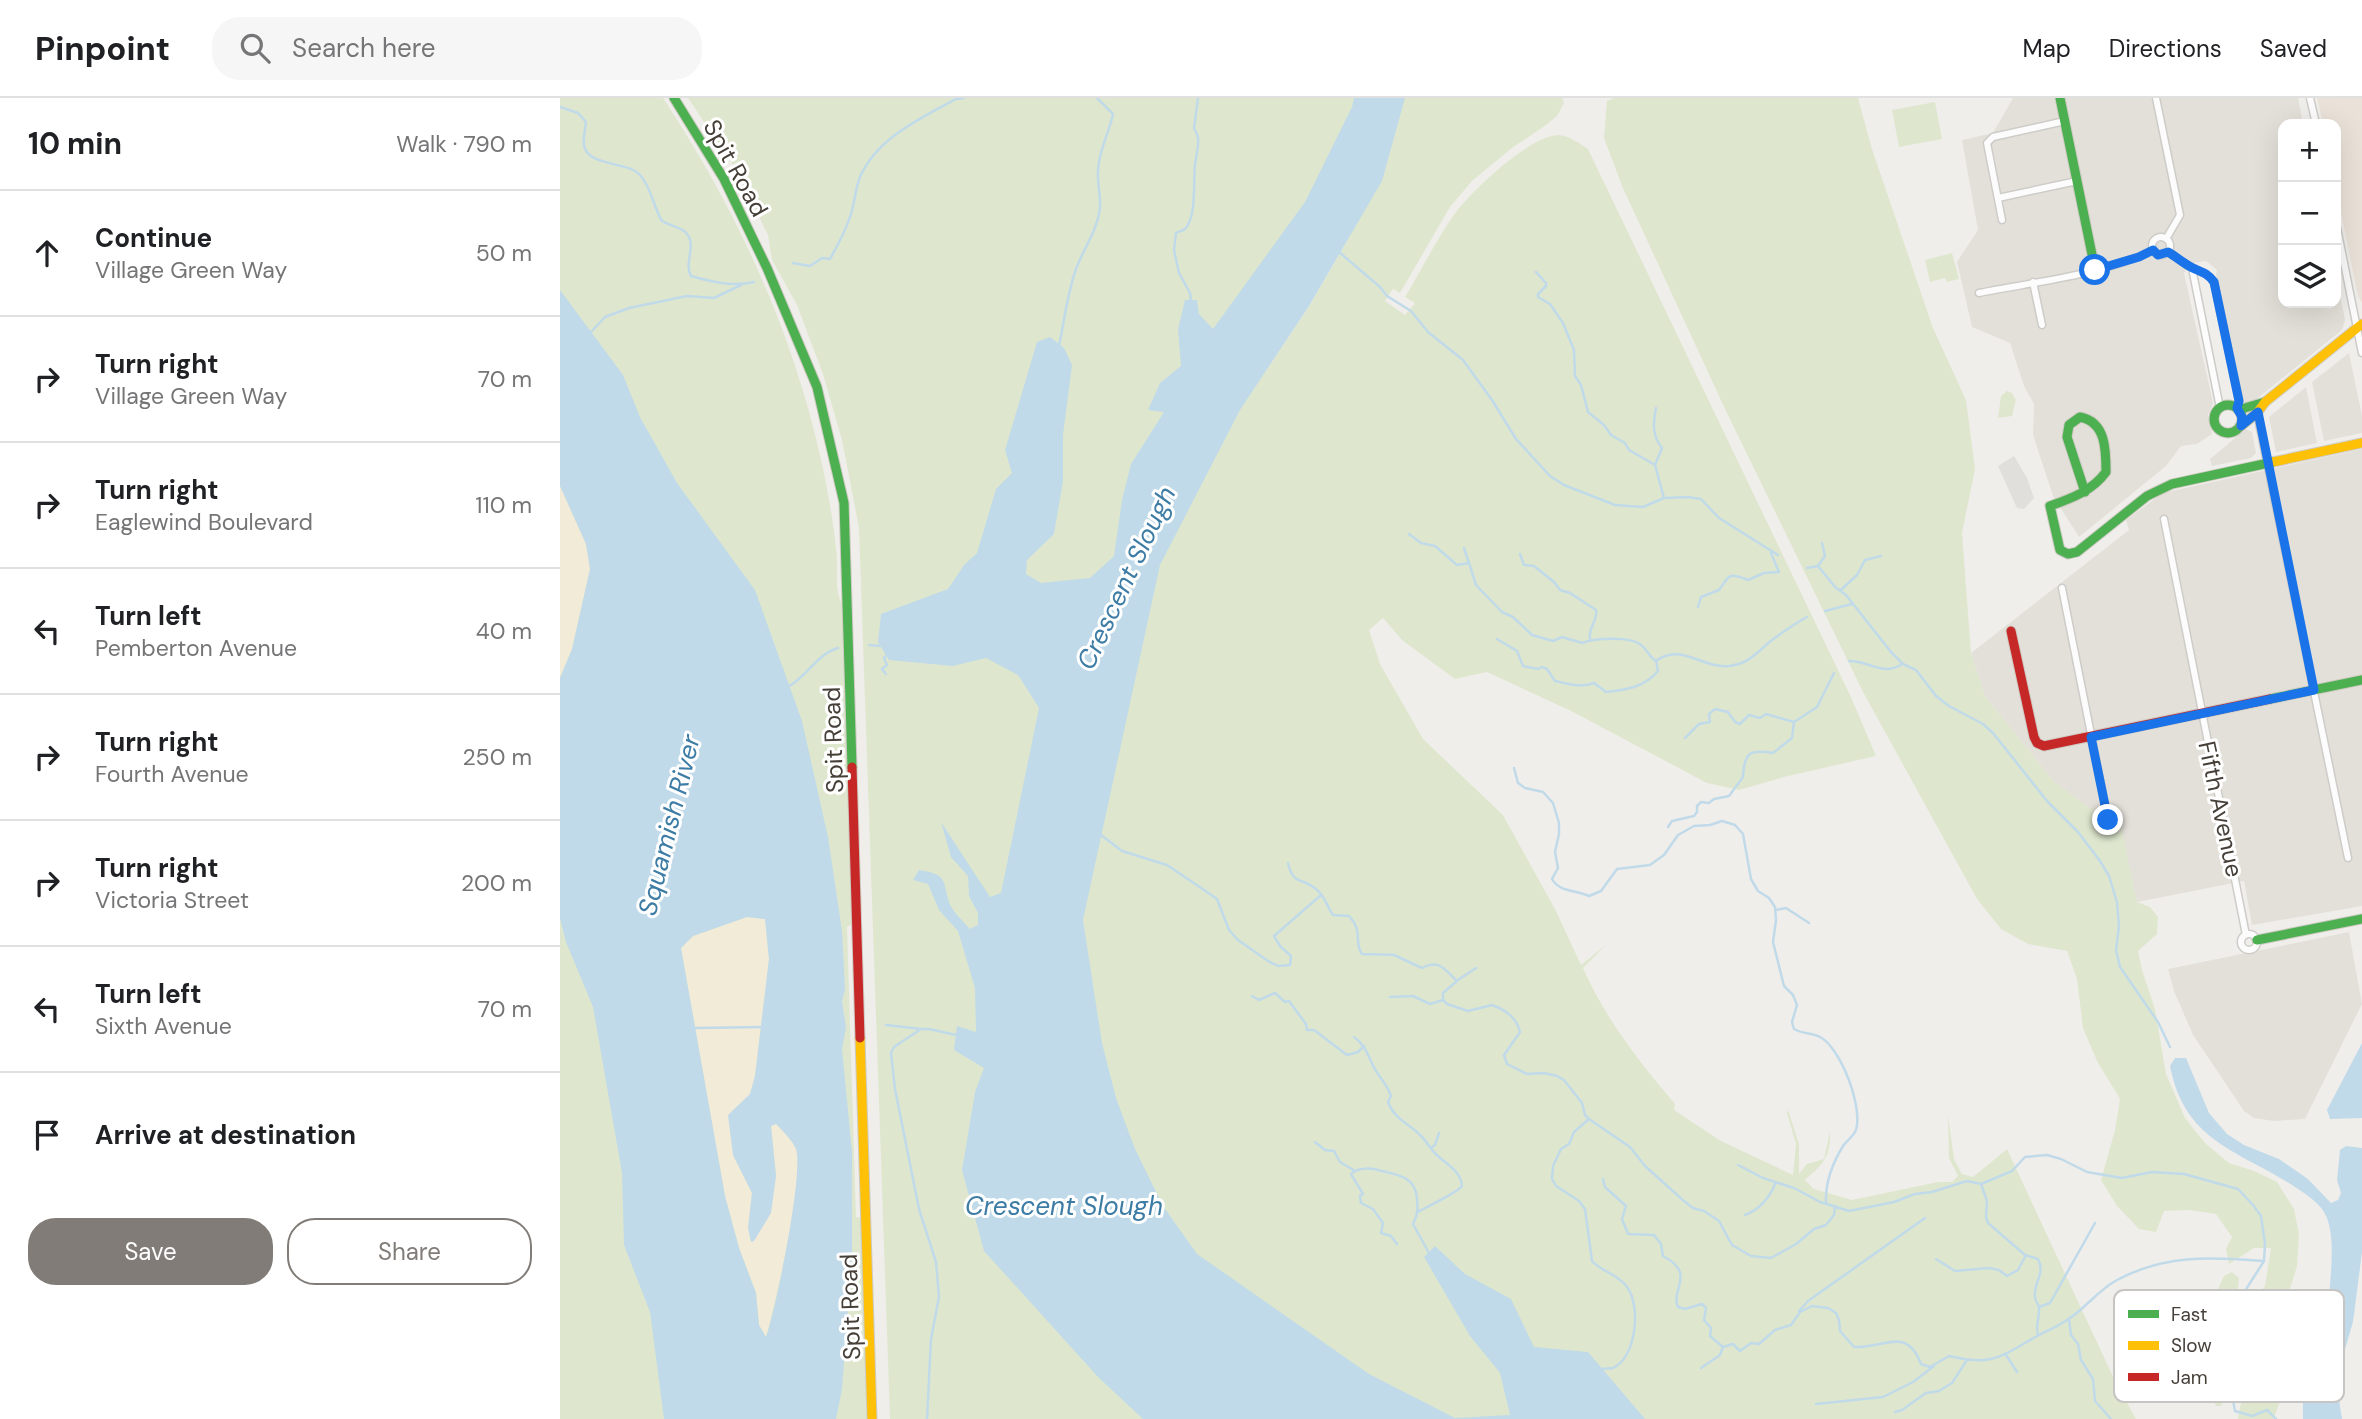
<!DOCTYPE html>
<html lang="en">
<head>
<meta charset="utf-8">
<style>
  body { margin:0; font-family:"DM Sans",sans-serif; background:#f6f6f6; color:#202124 }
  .controls { position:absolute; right:21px; top:21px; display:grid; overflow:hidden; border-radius:14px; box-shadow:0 7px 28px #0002 }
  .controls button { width:63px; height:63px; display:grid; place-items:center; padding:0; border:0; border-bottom:2px solid #e0e0e0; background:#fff; color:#202124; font:35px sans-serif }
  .stop { position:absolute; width:21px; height:21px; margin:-16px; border:5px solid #1a73e8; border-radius:50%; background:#fff }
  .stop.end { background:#1a73e8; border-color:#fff; box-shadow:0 2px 7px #0008 }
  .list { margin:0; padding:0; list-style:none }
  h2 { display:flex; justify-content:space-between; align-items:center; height:91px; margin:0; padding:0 28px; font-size:30px }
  h2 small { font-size:23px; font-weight:400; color:#757577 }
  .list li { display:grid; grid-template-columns:46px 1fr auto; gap:21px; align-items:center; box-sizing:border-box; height:126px; padding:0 28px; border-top:2px solid #e0e0e0 }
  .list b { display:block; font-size:26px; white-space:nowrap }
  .list p { margin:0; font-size:23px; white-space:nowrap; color:#757577 }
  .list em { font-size:23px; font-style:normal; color:#757577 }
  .actions { display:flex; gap:14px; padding:21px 28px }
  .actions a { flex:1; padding:16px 0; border:2px solid #817c77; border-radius:28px; text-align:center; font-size:24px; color:#817c77 }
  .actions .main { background:#817c77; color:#fff }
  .icon { flex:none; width:38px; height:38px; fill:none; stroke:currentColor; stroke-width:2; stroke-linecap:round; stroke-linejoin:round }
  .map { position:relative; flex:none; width:1802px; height:1321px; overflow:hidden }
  header { display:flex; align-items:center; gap:42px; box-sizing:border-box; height:98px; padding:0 35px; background:#fff; border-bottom:2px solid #e0e0e0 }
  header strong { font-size:33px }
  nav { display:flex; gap:38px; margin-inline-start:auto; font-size:24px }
  .search { width:490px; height:63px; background:#f6f6f6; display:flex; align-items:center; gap:18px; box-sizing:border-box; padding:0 24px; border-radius:28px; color:#757577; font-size:26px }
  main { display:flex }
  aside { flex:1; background:#fff }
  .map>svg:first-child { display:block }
  .residential { fill:#e3e0d9 }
  .commercial { fill:#eae2d8 }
  .green { fill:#dee7ce; fill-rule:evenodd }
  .sand { fill:#f1ebd8 }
  .parking { fill:#e1dfdc }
  .water { fill:#c0dae9; fill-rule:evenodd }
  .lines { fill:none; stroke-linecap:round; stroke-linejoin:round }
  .stream { stroke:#c0dae9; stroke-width:2.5 }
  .street-casing { stroke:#ceccc9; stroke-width:9 }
  .fast-casing { stroke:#cecac3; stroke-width:11 }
  .slow-casing { stroke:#cecac3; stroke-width:11 }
  .jam-casing { stroke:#cecac3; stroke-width:11 }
  .street { stroke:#fdfcfc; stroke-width:6 }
  .fast { stroke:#4caf50; stroke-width:9 }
  .slow { stroke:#ffc107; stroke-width:9 }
  .jam { stroke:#c62828; stroke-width:9 }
  .route { stroke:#1a73e8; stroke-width:9 }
  .labels { text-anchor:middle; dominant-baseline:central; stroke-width:6; stroke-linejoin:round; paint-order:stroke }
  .street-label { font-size:24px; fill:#453f38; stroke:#fff }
  .water-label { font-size:26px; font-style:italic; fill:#3d7ca5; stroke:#fff }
  .key { fill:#fff; stroke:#c7c5c3; stroke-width:2 }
  .key-label { font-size:19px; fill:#453f38 }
</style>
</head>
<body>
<header>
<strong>Pinpoint</strong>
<div class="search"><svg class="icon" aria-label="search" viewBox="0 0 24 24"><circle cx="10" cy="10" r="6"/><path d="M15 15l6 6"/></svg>Search here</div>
<nav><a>Map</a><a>Directions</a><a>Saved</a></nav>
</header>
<main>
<aside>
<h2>10 min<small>Walk · 790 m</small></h2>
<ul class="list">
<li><svg class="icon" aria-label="ahead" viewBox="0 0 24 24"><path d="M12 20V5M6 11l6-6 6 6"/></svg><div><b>Continue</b><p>Village Green Way</p></div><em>50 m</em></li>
<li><svg class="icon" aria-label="right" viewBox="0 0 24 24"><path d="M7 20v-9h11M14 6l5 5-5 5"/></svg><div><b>Turn right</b><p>Village Green Way</p></div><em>70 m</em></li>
<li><svg class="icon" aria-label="right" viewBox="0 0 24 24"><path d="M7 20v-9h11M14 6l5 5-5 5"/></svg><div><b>Turn right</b><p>Eaglewind Boulevard</p></div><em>110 m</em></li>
<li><svg class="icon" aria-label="left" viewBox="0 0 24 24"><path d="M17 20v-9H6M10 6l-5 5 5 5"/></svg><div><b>Turn left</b><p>Pemberton Avenue</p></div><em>40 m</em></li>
<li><svg class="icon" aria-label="right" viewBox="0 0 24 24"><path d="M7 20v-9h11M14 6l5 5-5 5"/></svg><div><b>Turn right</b><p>Fourth Avenue</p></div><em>250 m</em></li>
<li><svg class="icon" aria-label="right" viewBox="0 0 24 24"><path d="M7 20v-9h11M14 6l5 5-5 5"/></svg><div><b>Turn right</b><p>Victoria Street</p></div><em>200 m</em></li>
<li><svg class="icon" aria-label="left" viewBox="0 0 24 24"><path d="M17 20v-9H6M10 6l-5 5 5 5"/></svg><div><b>Turn left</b><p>Sixth Avenue</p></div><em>70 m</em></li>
<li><svg class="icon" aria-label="arrive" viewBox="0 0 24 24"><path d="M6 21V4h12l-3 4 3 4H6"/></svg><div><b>Arrive at destination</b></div></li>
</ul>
<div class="actions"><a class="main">Save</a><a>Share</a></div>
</aside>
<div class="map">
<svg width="1802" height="1321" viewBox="0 0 1802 1321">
  <rect width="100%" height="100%" fill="#f0eeeb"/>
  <path class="residential" d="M1453,0H1738L1743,26H1723V205H1776V176L1785,222L1782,232L1693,304L1684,306L1680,299L1656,180L1657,172L1646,163L1633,165L1624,175L1653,305L1648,317L1652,336L1637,346L1621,348L1606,368L1519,439L1493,398L1473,337L1474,306L1464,288L1450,245L1412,229L1397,164L1418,132L1402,42L1433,35Z
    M1789,255L1802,318V335L1764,343L1752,284Z
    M1746,289L1757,345L1716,354L1709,319Z
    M1686,331L1692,334L1696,355L1691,360L1652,368L1650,361Z
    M1802,351V808L1692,827L1684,783L1577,804L1561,733L1494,684L1425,598L1411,555L1569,432L1566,422L1603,395Z
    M1789,834L1802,906L1745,1021L1714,1023L1694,1020L1684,1013L1633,937L1614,893L1608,871Z"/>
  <path class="commercial" d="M1757,0H1802V205L1798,198L1776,90V26H1763Z"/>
  <path class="green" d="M0,0H103C175,109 231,229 260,357C267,388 273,420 276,451C279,470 273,491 283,508L292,826L287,829L296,1119L302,1120L307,1321H0Z
    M128,0H1002L1004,5L997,18L986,27L952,50L912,83L890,109L840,195L833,191L825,203L845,217L855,205L845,199C862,171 877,140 896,114C913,92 970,37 999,37C1007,37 1021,46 1028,51L1291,599L1316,658L1224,679L1179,692L1147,685L1011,613L927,574L895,581L842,542L823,520L809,532L820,566L863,641L943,717L996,813L1021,867L1046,847L1023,870C1045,920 1080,965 1115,1006L1114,1012L1161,1043L1233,1077L1236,1046L1227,1015L1232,996L1228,1012L1239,1046V1076L1247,1066L1264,1061L1270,1033C1271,1059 1263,1066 1245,1082L1254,1091L1292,1102L1378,1084H1392L1398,1078L1389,1060L1388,1017L1394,1061L1402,1076L1413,1079L1447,1051L1556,1285L1576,1321H330L299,430L282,342L263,276L237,207L212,162L208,137L173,67ZM789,140L749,208L685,304Z
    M1054,0H1298L1312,51L1373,230L1406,302L1415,371L1402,435L1411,555L1425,598L1494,684L1562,733L1577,804L1590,809L1598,819L1597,836L1578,853L1582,872L1595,911L1606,976L1625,1020L1645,1045L1669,1065L1694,1073L1717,1084L1734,1111L1739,1136L1737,1168L1726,1204L1712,1231L1696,1246L1680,1249L1672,1241L1679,1219L1705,1188L1711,1150H1694L1669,1166L1666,1151L1672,1139L1656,1116L1629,1112L1604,1113L1596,1134L1579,1131L1557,1108L1541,1082L1555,1032L1560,1001L1537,963L1523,930L1517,881L1507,853L1468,846L1441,831L1417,801L1303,594L1165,311L1062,88L1044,40L1047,3Z
    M1375,4L1382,41L1339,49L1332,12Z
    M1392,155L1399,181L1387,184L1385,180L1370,184L1365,162Z
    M1447,293L1452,295L1456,302L1452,318L1438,320L1441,298Z
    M1672,1174L1679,1180L1678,1192L1662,1217L1652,1256L1664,1301L1661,1308H1656L1635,1259L1637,1236L1664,1178Z
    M1711,1257L1719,1259C1722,1280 1724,1301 1713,1321H1678C1682,1294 1690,1276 1711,1257Z"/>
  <path class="sand" d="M0,388L26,446L30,471L12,551L0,580Z
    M187,819L205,821L209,861L195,978L173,1057L192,1095L188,1130L216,1078L211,1028L216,1025C222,1033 233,1042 236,1051C245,1077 215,1208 206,1239L199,1227L196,1195L179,1150L165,1098L121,850L133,838Z"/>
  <path class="parking" d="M1454,358L1467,380L1474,400L1464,411L1457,410L1438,368Z"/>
  <path class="water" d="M794,0H845L822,83L749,208L680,312L600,467L523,822L542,945L556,1000L575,1051L603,1108L637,1156L809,1276L895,1320L950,1317L940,1275L910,1238L864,1159L875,1148L905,1176L951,1201L974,1249L1028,1254L1085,1321H583L538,1279L424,1153L402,1072L415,994L424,970L394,952L397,928L416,934L415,890L398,833L379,812L368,786L353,782L359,772C388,777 382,781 389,804C392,813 403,823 410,831L418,827V815L409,798L408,778L391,759L381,724L430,799L441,795L479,610L458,577L426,560L393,568L329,562L318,544L321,516L388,491L404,467L417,455L436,391L452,375L445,352L477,244L490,239L504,250L512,267L503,337V383L494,436L467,462L466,476L481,485L530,480L554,458L562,402L571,366L604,314L588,312L600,285L621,268L618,231L625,202H637L639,216L653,231L745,104L792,9Z
    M0,192L63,277L80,319L117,385L195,492L242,623L268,739L282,833L285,891L282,904L286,929L282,951L292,1054V1157L282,1291L276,1321H104L90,1214L64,1147L62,1075L33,909L6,844L0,820V580L12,551L30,471L26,446L0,388ZM187,819L205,821L209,861L195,978L190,996L168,1017L173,1057L192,1095L188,1130L191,1144L194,1143L211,1115L216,1078L211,1028L216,1026C222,1032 233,1043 236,1051C244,1073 216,1212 206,1239L199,1227L196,1195L179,1150L165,1098L121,850L133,838Z
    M1802,945V1020L1770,1021L1767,1012Z
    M1615,960H1626L1649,1015L1667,1036L1684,1047L1719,1061L1748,1081L1771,1105L1778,1102L1781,1095L1777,1082L1780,1052L1786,1048L1802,1050V1154L1793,1224L1781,1265L1779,1302L1782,1321H1743L1742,1241L1759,1216L1768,1214C1769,1188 1777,1141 1766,1118C1760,1105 1747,1097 1735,1089C1679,1052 1625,1045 1610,968Z"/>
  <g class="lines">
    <path class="stream" d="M0,9L18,15L26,24C25,31 23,40 24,47C27,69 68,63 80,77C92,90 93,109 102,123C109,127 118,129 124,133C139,144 123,165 131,178C152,184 173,189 194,184
      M779,154L820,189L827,198L851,213L868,234L903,262L932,302L956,341L990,378L1004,387L1055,407L1083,409L1104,400L1128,399L1141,401L1159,420L1218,457
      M233,165L250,168L262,160L270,161C278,147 286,132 291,116C295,104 295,91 300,79C317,40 361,20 396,1L404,0
      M976,174L986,185V188L978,196V199L990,206L1003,225L1014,252L1015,278L1021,287L1028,314L1044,327L1051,337L1065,345L1069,352L1095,367
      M631,203L630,195L619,175L614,152L616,135C619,133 623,133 625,131C637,118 633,83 635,67C636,58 639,48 638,40C637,35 636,34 634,30L638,0
      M30,235L45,219L69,210L127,198L154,200L181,187
      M499,248C504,224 507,198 515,174C522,152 537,135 540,110C541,98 537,85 538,72C539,52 549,35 553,16L537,0
      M1096,310C1093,324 1092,338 1102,350L1095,367L1104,400
      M849,436L861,445L875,448L897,467L909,465L916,487L942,514L953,519L972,537L993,543L1002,539L1022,545C1035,540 1070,538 1081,547C1088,552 1089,559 1096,563L1098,573C1085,589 1066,592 1046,594L1034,585C1022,590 1008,586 995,583L987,571L982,569L978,571L963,568L957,553L937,541
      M904,450L909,465
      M960,456L964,467L974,468L994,484L1000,492L1010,495L1036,512C1038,523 1028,529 1030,541
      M1258,468L1265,458L1262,445
      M1247,470L1258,468L1275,489L1286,497L1331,554L1343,566L1356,572L1376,598L1389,608L1423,626L1433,635L1487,703L1518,734L1540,763L1549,778L1557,804L1559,828L1556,852L1560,869L1598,924L1610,949
      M1281,492L1297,477L1305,462L1321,458
      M1138,509L1141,499L1159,492C1170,477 1168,474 1188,482L1204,475L1219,474L1211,455
      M1265,513L1292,506
      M309,547L322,548
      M1096,563C1120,544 1143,571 1169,568C1186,566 1194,558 1206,547C1215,539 1236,525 1247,519
      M1289,563C1307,562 1324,579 1342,566
      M326,576L322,571L327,567L324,560L329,555
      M226,590C247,580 255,557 278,550
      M1125,640L1139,626L1150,624L1149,616L1155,611L1168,614L1175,624L1180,626L1189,617L1200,620L1206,616L1234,624L1257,609L1274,575
      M954,670L958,685L965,690L983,694L993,705L999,725V736L995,754L998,770L992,781C999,794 1016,792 1029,798L1041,793L1057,771L1090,767L1104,757L1118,737L1134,728L1150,727L1162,723L1175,727L1183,736L1191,781L1198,793L1209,800L1215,809L1216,822L1213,844L1224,888L1233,897L1237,907L1232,924L1234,931C1243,936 1252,935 1260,939C1281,950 1303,1009 1296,1032C1293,1039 1287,1042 1283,1048C1272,1066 1265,1084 1266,1105
      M1108,729L1112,723L1134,718L1137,714V708L1141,704L1149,705L1154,701L1169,698L1183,679C1184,654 1190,651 1213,655L1232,640L1234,624
      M541,737L562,753L607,767L644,792L657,801L669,832L678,842L708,863L718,868L730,867L731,858L720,848L714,838L761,797
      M728,765C733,788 743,779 757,792C765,798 767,809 773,817L789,818C804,834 793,843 802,856L834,857L862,870C880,861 884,871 897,883L883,895V902L887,906L908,913L932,907C946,912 957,920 960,934L944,957L947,966L967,976L984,975L997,978L1004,982L1022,1005L1025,1017L1029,1021L1070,1049L1085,1068L1124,1103L1133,1110L1144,1113L1159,1123L1172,1147L1191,1158L1211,1160L1236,1146L1254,1131L1266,1127L1274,1117L1275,1108
      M1216,812L1226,810L1249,825
      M898,882L916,870
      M692,898L699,902L715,895L725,904L729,903L746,926L747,932H754L787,957L798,954L804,948
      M830,899L853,898L870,906L883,902
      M326,927L361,931
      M134,930L204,929
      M794,939C807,948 808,960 816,973C821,981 828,988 831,998L828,1004C834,1021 850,1026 862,1039C868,1045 872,1054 879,1059C888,1067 901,1074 902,1088C897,1095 868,1108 858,1114
      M1029,1021L1014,1034L1009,1046L1001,1051L993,1068L992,1081L996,1088L1019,1103L1025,1111L1032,1163C1042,1174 1058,1176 1067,1189C1081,1207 1077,1259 1053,1270C1050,1271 1046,1270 1042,1271
      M755,1044L765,1052L774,1053L780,1064L795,1073
      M872,1049L875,1047L879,1035
      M1178,1067L1203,1080L1234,1090L1260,1104L1289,1113L1334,1104L1355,1096L1372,1094L1407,1083L1421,1086L1452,1073L1465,1059L1487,1057L1501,1061L1527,1074L1562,1080L1592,1074L1624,1076L1678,1091L1693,1107L1701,1118L1705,1146L1704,1163L1671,1215L1666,1230L1664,1252L1675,1313L1692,1318L1707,1312L1716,1321
      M795,1073C804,1069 812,1070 822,1073C839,1077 855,1079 857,1100C858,1111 858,1116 853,1126L869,1155
      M795,1073L791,1076L803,1096L800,1098L801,1105L813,1111L823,1125L821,1135L831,1138L837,1146
      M1043,1081L1045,1089L1066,1108L1062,1121L1068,1136L1094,1137L1101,1146L1103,1158C1137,1176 1110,1191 1118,1209L1125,1211L1142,1206L1146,1210L1144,1222L1151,1230L1150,1238L1163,1249L1173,1246L1180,1253L1191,1245L1199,1246L1215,1232L1231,1227L1240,1214L1252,1208L1268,1210L1276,1215L1279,1222L1280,1233L1294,1249C1324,1251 1346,1227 1361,1266L1370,1269L1389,1258C1434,1269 1441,1258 1479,1237C1488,1232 1499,1228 1507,1222C1525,1211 1537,1193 1557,1182C1606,1156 1651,1159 1704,1163
      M1421,1086L1427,1103L1426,1119L1428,1125L1465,1157L1478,1161C1486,1176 1473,1184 1475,1199C1475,1203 1478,1206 1479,1209C1480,1219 1475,1227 1478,1237
      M1185,1117C1201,1111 1210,1099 1216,1084
      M1376,1161L1395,1173L1428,1170L1439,1172L1447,1178L1458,1172L1466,1157
      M1479,1209L1490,1205L1535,1125
      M1239,1213L1248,1203L1365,1120
      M1509,1222L1511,1237L1518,1246L1521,1262L1533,1281L1535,1303L1551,1321
      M1446,1257L1457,1274
      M1141,1270L1160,1257L1163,1249
      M1256,1306L1323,1299L1353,1284L1374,1268
      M1335,1314L1342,1312L1366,1295L1379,1293L1392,1285L1407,1262
      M367,1321L371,1241L379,1199L376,1164L359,1111L335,991L331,955L334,949L361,931H369L396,937"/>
    <defs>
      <path id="street" d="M1596,0L1620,117L1606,141
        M1750,0L1756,26
        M1438,100L1517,83
        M1442,122L1427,45L1433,39L1505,23
        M1776,125L1802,255
        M1592 148a9 9 0 1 1 18 0a9 9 0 1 1-18 0Z
        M1608,154C1615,158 1622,164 1629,168C1639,174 1646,173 1654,184L1679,302L1677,310
        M1632,170L1660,310
        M1473,184L1482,227
        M1419,195C1473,184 1544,177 1593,152
        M1697,315L1788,760
        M1604,421L1686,837
        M1502,490L1548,722
        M1681 844a8 8 0 1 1 16 0a8 8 0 1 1-16 0Z"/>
      <path id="fast" d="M114,0L164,81L207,170L257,289L284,405L292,669
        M1500,0L1535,171
        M1654 321a14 14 0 1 1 28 0a14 14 0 1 1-28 0Z
        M1678,312L1705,304
        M1525,394L1507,339L1509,327L1520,319C1546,324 1546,352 1546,374C1532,393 1512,400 1490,408L1500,452L1508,456L1517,454L1587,398L1612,386L1713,364
        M1710,601L1802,582
        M1697,842L1802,821"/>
      <path id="slow" d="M1681,328L1697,315L1705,304L1802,226
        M1713,364L1802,345
        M300,940L312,1321"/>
      <path id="jam" d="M1451,533L1474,639L1477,645L1484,648L1710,601
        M292,669L300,940"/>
    </defs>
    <use href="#street" class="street-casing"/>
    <use href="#fast" class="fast-casing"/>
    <use href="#slow" class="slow-casing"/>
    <use href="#jam" class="jam-casing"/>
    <use href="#street" class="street"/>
    <use href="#fast" class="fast"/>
    <use href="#slow" class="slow"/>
    <use href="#jam" class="jam"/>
  </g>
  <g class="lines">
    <path class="route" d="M1535,172L1579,159L1593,152L1598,157L1608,154C1615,158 1622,164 1629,168C1639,174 1646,173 1654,184L1679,303L1677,310L1682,319L1681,328L1698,314L1754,592L1531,639L1548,722"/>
  </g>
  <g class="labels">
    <g class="street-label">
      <text transform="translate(176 70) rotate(61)">Spit Road</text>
      <text transform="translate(273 642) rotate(-92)">Spit Road</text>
      <text transform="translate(1661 711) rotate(78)">Fifth Avenue</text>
      <text transform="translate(290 1209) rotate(-92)">Spit Road</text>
    </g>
    <g class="water-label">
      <text transform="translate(566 480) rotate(-65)">Crescent Slough</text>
      <text transform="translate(109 727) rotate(-76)">Squamish River</text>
      <text x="504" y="1108">Crescent Slough</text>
    </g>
  </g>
  <rect x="1554" y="1192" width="230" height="112" rx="10" class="key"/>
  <rect x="1568" y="1212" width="31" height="8" fill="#4caf50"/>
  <rect x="1568" y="1243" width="31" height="9" fill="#ffc107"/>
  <rect x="1568" y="1275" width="31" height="8" fill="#c62828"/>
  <g class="key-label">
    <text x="1611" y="1223">Fast</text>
    <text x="1611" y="1254">Slow</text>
    <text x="1611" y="1286">Jam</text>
  </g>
</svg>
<div class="controls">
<button>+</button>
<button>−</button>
<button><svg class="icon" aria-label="layers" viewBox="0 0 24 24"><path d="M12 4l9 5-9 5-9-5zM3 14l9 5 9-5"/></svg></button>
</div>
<div class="stop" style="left:1535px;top:172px"></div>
<div class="stop end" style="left:1548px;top:722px"></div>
</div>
</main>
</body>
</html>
